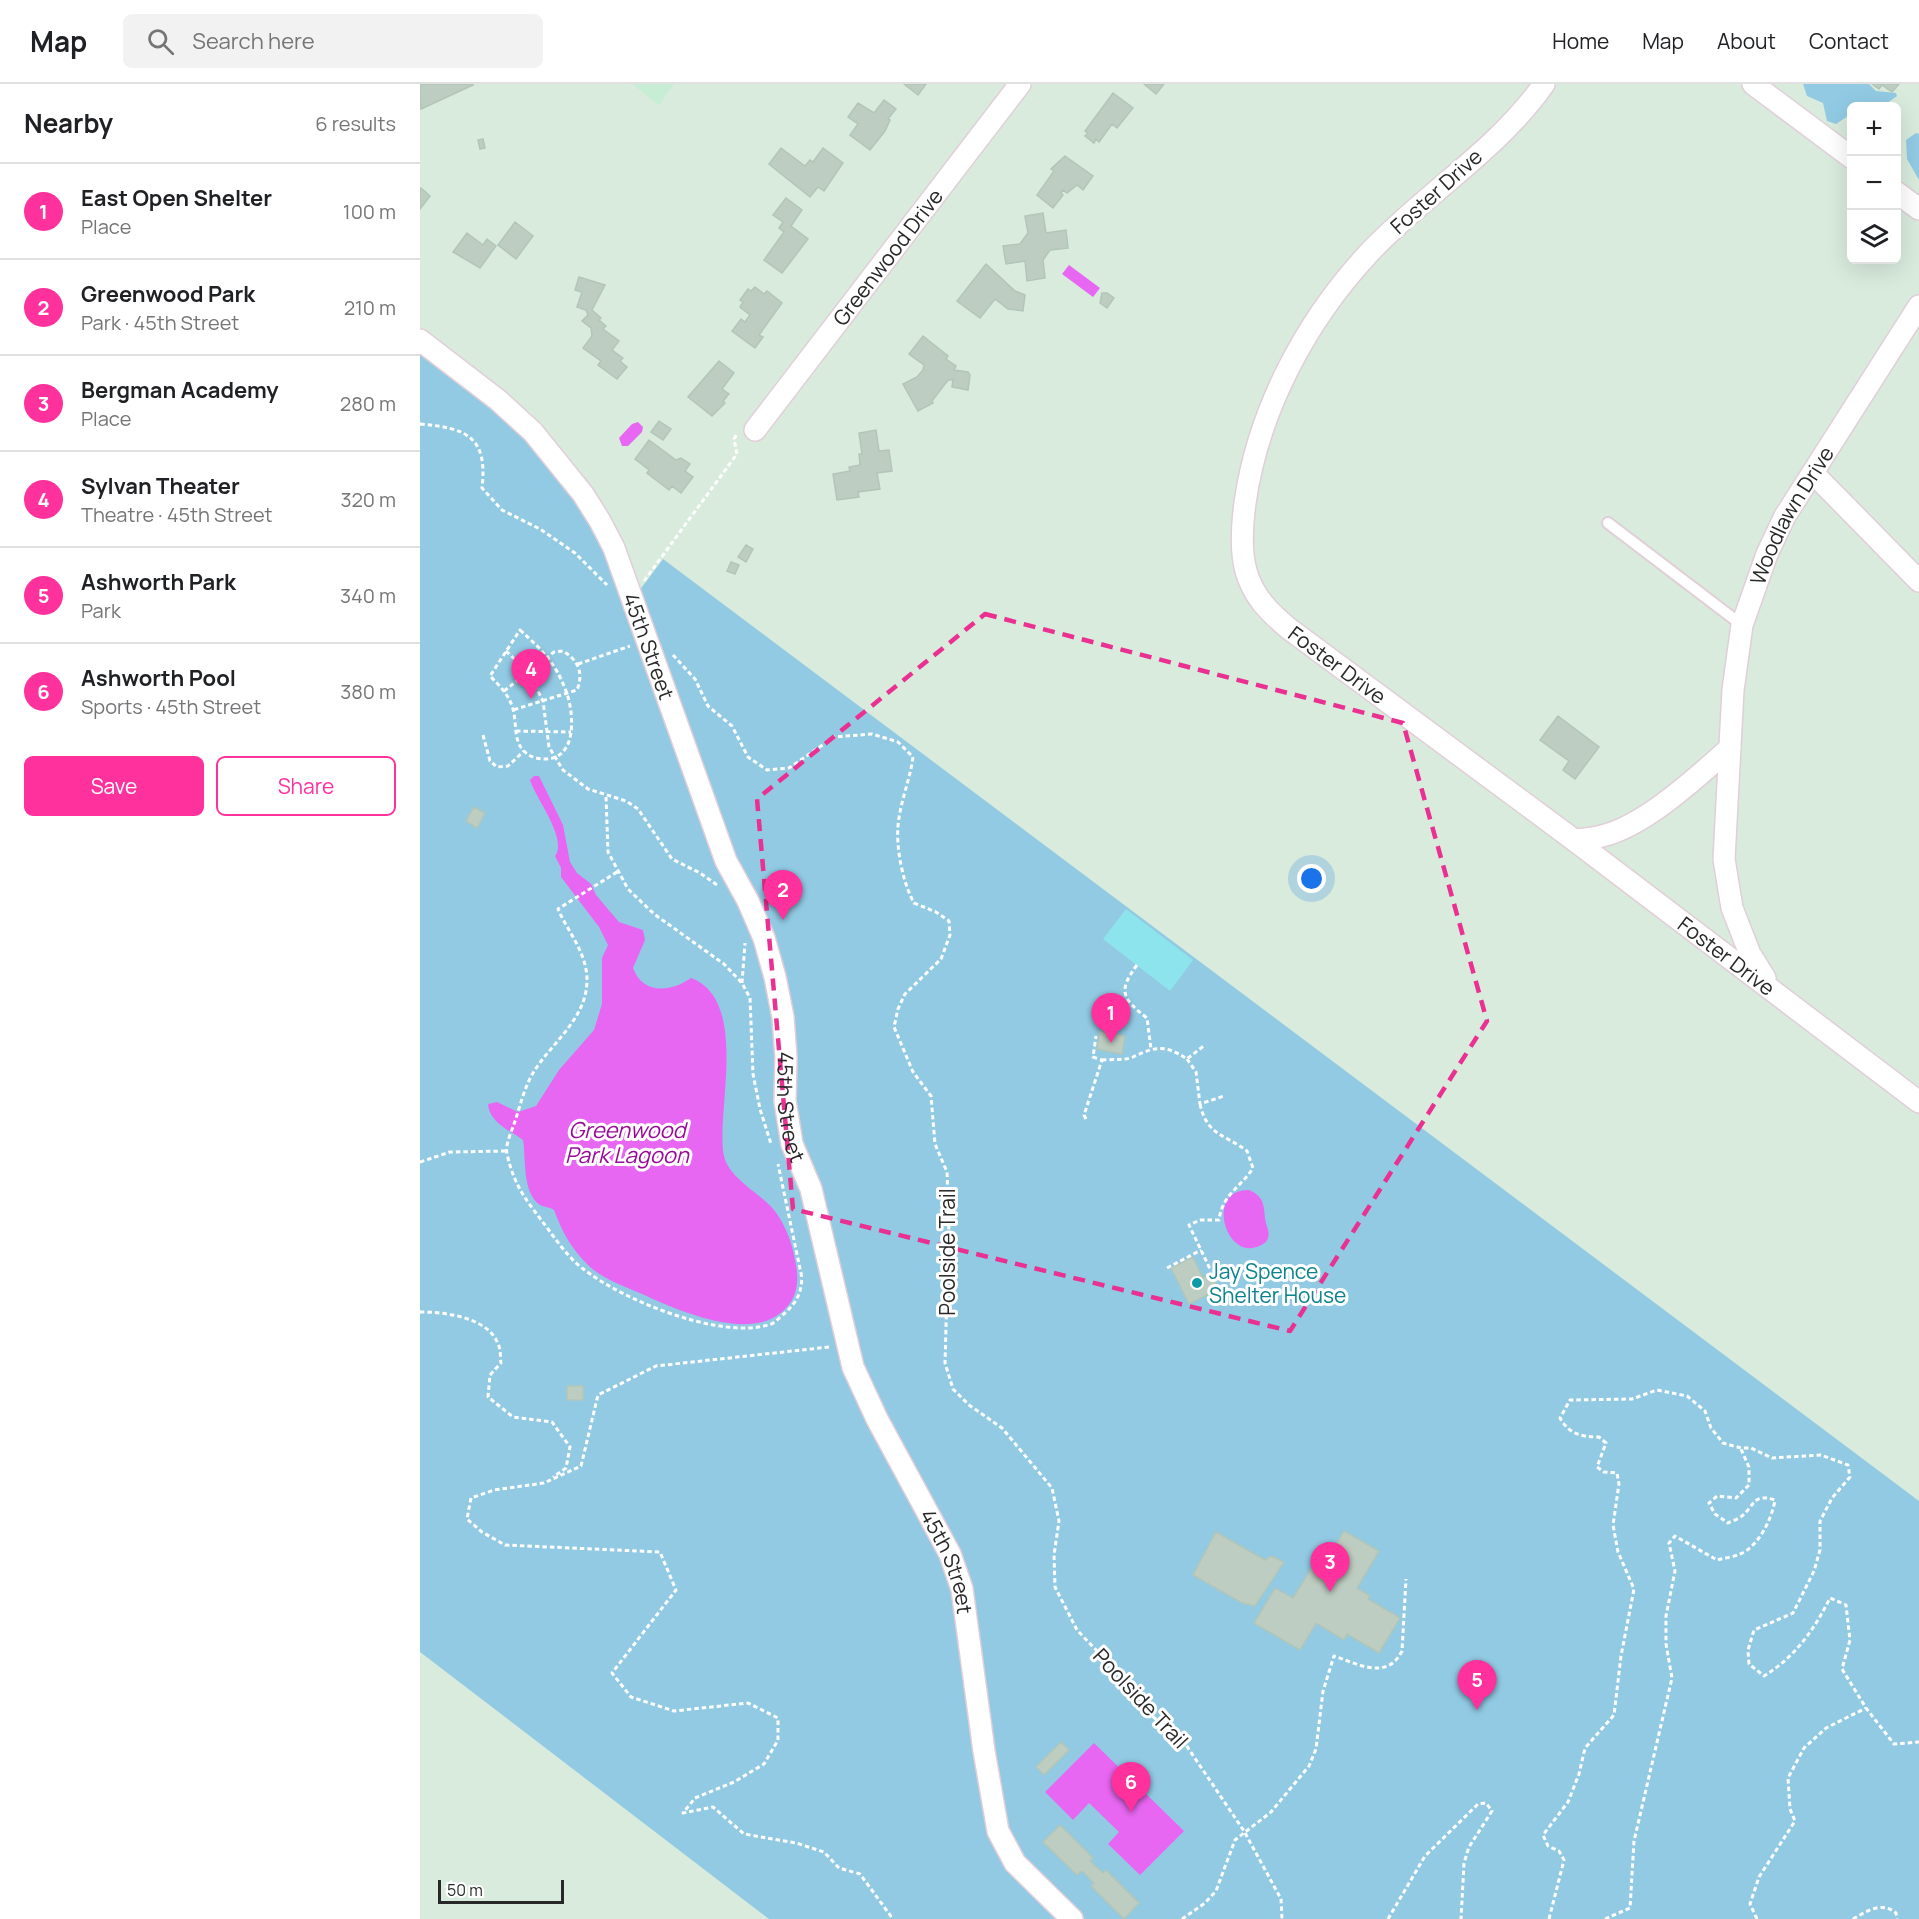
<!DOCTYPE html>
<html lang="en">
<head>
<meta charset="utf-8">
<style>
  body { margin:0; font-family:Manrope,sans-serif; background:#f2f2f2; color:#202124 }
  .controls { position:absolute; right:18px; top:18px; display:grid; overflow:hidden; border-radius:9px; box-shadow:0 6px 24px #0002 }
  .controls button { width:54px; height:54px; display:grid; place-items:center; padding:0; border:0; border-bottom:2px solid #e0e0e0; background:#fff; color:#202124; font:30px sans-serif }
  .scale { position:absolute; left:18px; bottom:15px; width:126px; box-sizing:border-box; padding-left:6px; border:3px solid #282828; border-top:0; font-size:16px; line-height:21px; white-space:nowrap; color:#282828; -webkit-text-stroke:4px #fff; paint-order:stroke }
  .you { position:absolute; left:892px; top:795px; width:21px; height:21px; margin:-15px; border:4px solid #fff; border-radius:50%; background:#1a73e8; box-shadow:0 0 0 9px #1a73e833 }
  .badge { display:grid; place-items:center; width:39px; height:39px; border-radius:50%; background:#ff319d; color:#fff; font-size:20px; font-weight:700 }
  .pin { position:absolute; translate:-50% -50px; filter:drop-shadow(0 2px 3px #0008) }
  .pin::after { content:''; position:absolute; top:32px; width:21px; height:18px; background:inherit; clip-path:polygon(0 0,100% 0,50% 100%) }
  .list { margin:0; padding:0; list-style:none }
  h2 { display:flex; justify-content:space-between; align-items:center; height:78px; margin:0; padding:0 24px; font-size:26px }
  h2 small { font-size:20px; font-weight:400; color:#757577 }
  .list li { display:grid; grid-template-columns:39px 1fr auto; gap:18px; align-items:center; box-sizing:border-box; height:96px; padding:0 24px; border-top:2px solid #e0e0e0 }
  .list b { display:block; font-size:22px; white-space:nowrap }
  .list p { margin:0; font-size:20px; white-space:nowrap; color:#757577 }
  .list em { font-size:20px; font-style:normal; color:#757577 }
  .actions { display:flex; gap:12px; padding:18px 24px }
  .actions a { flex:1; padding:14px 0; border:2px solid #ff319d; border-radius:9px; text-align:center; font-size:21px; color:#ff319d }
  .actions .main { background:#ff319d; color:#fff }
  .icon { flex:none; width:33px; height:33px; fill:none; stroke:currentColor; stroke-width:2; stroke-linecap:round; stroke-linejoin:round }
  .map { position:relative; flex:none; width:1499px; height:1835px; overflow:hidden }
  header { display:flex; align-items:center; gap:36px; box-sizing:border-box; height:84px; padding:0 30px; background:#fff; border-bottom:2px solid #e0e0e0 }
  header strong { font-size:28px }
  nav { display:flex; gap:33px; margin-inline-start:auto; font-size:21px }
  .search { width:420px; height:54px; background:#f2f2f2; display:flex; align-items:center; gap:15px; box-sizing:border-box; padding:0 21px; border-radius:9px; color:#757577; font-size:22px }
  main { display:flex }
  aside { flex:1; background:#fff }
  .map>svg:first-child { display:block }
  .education { fill:#c7eed4 }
  .green { fill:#92cae4 }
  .pitch { fill:#8de4ec }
  .water { fill:#e867f2 }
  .building { fill:#becdc2; stroke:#b2c6b8; stroke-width:1.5 }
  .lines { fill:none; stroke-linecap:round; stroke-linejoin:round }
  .lane-casing { stroke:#e2ced8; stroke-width:14 }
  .street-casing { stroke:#e2ced8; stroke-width:24 }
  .path { stroke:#fff; stroke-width:3; stroke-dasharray:4.5 3; stroke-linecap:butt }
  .lane { stroke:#fff; stroke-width:10 }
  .street { stroke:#fff; stroke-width:21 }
  .marked { fill:none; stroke:#ea3091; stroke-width:4.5; stroke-dasharray:12 8; stroke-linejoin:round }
  .culture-dot { fill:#0f9aa8; stroke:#fff; stroke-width:2 }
  .labels { text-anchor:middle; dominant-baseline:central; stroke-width:6; stroke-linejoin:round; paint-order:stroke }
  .street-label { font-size:21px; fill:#282828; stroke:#fff }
  .culture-label { font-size:21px; fill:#0d838f; stroke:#fff; text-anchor:start }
  .water-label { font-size:22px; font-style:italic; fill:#9a0999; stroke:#fff }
</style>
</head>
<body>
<header>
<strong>Map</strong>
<div class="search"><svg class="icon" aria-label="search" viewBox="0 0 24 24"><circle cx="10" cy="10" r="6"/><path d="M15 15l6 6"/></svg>Search here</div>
<nav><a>Home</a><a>Map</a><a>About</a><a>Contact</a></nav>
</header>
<main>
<aside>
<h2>Nearby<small>6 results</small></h2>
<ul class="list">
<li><span class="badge">1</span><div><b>East Open Shelter</b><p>Place</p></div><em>100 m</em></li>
<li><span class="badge">2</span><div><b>Greenwood Park</b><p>Park · 45th Street</p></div><em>210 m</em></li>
<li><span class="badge">3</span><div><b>Bergman Academy</b><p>Place</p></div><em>280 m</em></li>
<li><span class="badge">4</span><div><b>Sylvan Theater</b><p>Theatre · 45th Street</p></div><em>320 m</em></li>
<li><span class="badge">5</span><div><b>Ashworth Park</b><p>Park</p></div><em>340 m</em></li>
<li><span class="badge">6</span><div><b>Ashworth Pool</b><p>Sports · 45th Street</p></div><em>380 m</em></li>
</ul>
<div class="actions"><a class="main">Save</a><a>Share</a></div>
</aside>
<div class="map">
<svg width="1499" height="1835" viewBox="0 0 1499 1835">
  <rect width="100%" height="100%" fill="#d8ebdd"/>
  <path class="education" d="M212,0H254L239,21Z"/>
  <path class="green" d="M1383,0H1449L1456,7L1476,9L1477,12L1463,22H1432L1431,30L1416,40L1407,37L1403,19L1387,12Z
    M1496,49L1499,50V96L1487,75L1486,56Z
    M0,268C73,322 141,379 183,462C193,482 197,506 204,527L243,475L1499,1417V1835H349L0,1568Z"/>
  <path class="pitch" d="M706,825L773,876L750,907L683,855Z"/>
  <path class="water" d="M649,181L680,204L673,213L642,190Z
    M218,338L223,343L222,348L208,362H202L199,354L212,340Z
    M114,692H119L143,741L150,778L157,789L171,800L176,811L199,838L223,846L225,856L213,884C223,911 251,908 271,894C328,915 298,1021 303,1066C305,1095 342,1108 357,1130C367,1145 372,1159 375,1176C378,1189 379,1203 372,1216C343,1265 259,1227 222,1210C205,1203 184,1195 170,1183C152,1166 142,1148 134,1126C130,1123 124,1123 120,1121C102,1109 106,1074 103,1056C89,1046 69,1038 68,1020L77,1018L98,1028L116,1022L139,986L174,946L182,920V874L188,861L179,843L141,793V784L135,772C148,755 116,715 110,696Z
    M829,1106C843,1112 844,1120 845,1134C846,1144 852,1148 846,1158C808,1187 782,1105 829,1106Z
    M674,1659L764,1747L720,1791L688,1760L699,1748L669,1719L653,1736L625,1708Z"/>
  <path class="building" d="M0,0H52L53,1L1,25Z
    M484,0H506L498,11Z
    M724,0H744L736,10Z
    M1452,0H1479L1472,8L1462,1L1459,5Z
    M693,9L713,24L697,44L692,40L679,58L676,55L674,59L665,52L668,49L665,47Z
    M464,16L476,25L468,35L470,36L465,47L450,66L430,51L438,40L428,33L438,19L454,29Z
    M63,55L65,64L60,65L58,56Z
    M361,64L385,82L390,76L393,78L403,64L423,79L404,107L398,103L390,113L349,80Z
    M645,72L673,92L663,106L657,101L647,109L643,106L641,109L643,111L633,124L617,111L634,87L631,85Z
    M1,104L10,112L0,125V105Z
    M366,114L382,126L371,142L388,155L362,189L344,176L364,148L359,144L363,138L353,131Z
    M623,129L626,149L646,146L648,164L630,166L623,176L625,194L607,197L605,177L586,180L583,162L600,160L608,149L605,132Z
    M95,138L113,152L96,175L78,161Z
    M47,149L63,161L67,155L76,162L60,184L33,168Z
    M566,180L595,207L605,211L603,227L588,225L575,215L560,234L537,217Z
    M159,193L185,201L172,226L181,234L179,236L186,242L183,245L199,257L192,266L203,274L200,277L207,283L197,295L178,281L181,277L163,264L172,252L171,244L162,237L168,231L166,226L157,223L162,208L155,206Z
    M335,203L344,210L347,207L362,219L339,251L343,253L335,264L312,247L321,235L325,238L330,231L320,223L323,218L320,216L328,205L331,207Z
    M682,209H687L694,214L687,224L680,219Z
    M503,252L528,272L526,275L536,282L534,286L548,288L550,291L548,306L532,303L533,296H528L512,317L513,319L498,327L483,300L497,293L503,286L504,281L489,270Z
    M299,277L314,289L302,305L309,310L303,317L305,319L292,332L268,313Z
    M239,337L251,345L243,356L231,348Z
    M456,346L459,367L469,366L472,387L457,389L460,405L438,408L439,413L417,416L413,390L430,387L429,383L440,381L439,370H442L439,349Z
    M229,356L256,376L261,374L270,380L265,387L273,393L261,409L252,402L249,406L227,389L229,386L215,375Z
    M326,461L333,465L326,478L318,473Z
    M311,478L319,481L315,490L307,487Z
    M1138,632L1179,663L1155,695L1143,686L1149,677L1120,656Z
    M54,723L65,729L57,744L46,737Z
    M680,947L705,952L702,970L677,965Z
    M773,1173L783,1194L791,1189L799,1205L769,1220L751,1184Z
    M147,1302H163V1316H147Z
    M924,1447L959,1467L937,1504L950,1512L948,1515L980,1534L959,1569L927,1550L924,1556L896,1539L880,1566L834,1539L855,1504L873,1514L894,1480L902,1484Z
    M796,1448L845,1476L851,1472L864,1478L835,1522L822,1519L773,1491Z
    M641,1658L649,1666L624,1691L616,1683Z
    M640,1741L673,1774L670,1777L683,1789L686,1786L719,1819L704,1835L671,1802L674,1799L662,1787L657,1791L623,1758Z"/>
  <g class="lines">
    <defs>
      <path id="lane" d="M1188,439L1322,541"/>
      <g id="street">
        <path id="s1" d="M1124,0C1077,67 1003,111 948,170C885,238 838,327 825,419C822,441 820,465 826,487C833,512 849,528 868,544L1154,756L1499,1018"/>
        <path d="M1333,0L1432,74"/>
        <path d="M1476,108L1499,125"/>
        <path id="s2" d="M0,256L78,316L113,348L163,410L180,437L194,464L306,777L328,817L344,854L355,893L363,933L366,973L365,1017L372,1060L391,1105L433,1283L457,1335L530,1470L542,1505L564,1667L578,1747L595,1779L652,1835"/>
        <path id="s3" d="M335,346L600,0"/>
        <path d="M1393,389L1499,497"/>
        <path d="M1154,756C1163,755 1173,755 1182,752C1225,742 1277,693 1310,664"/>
        <path id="s4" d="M1345,894L1330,870L1312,824L1304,775L1313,606L1322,541L1347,470L1365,432L1499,222"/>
      </g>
    </defs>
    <use href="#lane" class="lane-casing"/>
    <use href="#street" class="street-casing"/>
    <path class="path" d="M0,340C47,344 68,353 62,404L82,426L120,445L155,469L187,501
      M224,497L317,370L314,355L317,350
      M100,546C123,567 135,578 146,607C154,628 158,674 126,675C119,675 111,674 105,668C93,658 97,639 93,625C89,611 80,602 70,592Z
      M86,567L108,588L123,617L129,663L143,686L168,705L206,717L218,725L252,775L280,789L297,801
      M253,571L275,595L288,622L312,642L328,673L347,686L369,684L414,653L452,650L478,658L493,673C490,696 480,718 478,742C476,765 483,799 494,819L516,828L529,837L530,851L521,875L485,910L478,925L474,943L493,988L511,1012L515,1060L527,1088L529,1137L525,1279L533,1305L549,1321L582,1344L632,1404L639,1437L634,1471L635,1503L657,1546L717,1609L730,1630L766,1661L824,1747L861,1815L862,1835
      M158,580L210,562
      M84,607L134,568L143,567C158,576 164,589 157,606L93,626
      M96,647L151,648
      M63,651L70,677L77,683L88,682L104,667
      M186,713L188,768L208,805L234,830L304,880L322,899L330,914L333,990L340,1025L351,1060
      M197,788L138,825C148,848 167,869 167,896C167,935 131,959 113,989C104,1004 100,1023 94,1040C91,1049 85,1061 87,1070C95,1105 108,1118 128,1145C136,1156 144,1167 154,1177C190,1212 301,1258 351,1240C356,1238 361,1232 365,1229C377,1218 381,1209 382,1194L358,1080
      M717,881C697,908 703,915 727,934L731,965
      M322,899L325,859
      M767,975L776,988L780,1020L804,1012
      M682,976C692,975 707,977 715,972C737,962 746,961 767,975L785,961
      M780,1020C787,1052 805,1050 827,1067L833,1084C821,1103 802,1111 799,1136H780L769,1141L791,1187
      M666,1035L664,1031L682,976L673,973L676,952
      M0,1078L30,1068L86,1067
      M747,1184L781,1166
      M0,1228C25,1228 68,1233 78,1260C81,1265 80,1273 81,1279L70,1291L68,1313L93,1333L132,1338L150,1363L146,1384L133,1393
      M409,1263L236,1282L178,1311L161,1382L124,1399L74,1406L51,1414L47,1435L62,1448L85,1461L240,1468L256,1506L192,1589L211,1613L254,1627L328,1619L358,1634V1656L344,1680L314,1698L275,1714L263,1729L293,1723L324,1750L376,1759L404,1768L419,1784L440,1790L473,1835
      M762,1835L785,1819L796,1807L815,1756L851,1728L889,1682L896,1665L903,1607L914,1572C938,1580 967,1597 982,1567L986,1495
      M968,1835L1005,1772L1058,1720L1066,1719L1072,1727L1049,1763L1044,1779L1041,1835
      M1129,1835L1144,1776L1139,1767L1128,1762L1123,1751L1148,1718L1159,1690L1165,1664L1194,1631L1201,1572L1214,1505L1198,1468L1193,1441L1199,1400L1197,1389L1184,1388L1177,1383L1186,1359L1179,1353C1161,1353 1149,1350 1140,1334L1150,1316L1212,1315L1237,1306L1267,1312L1285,1327L1291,1344L1303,1359L1321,1364H1331L1352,1374L1401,1371L1428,1381L1430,1393L1412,1414L1400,1437V1466L1394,1487L1373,1529L1334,1546L1328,1566L1329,1580L1344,1592C1375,1573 1394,1546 1410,1514L1426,1521L1430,1556L1422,1585L1446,1624L1474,1660L1499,1658
      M1185,1835L1210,1824L1214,1757L1252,1594L1246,1560V1532L1255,1487L1249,1459L1255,1452L1297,1476C1304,1474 1313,1473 1320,1470C1338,1463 1352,1435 1355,1416C1333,1409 1335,1421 1322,1432C1318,1435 1312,1437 1308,1439L1295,1430L1289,1419L1297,1412L1316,1414L1329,1401V1383L1321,1365
      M1337,1835L1330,1820L1339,1793L1375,1737L1370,1725L1368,1694L1384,1664L1406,1644L1446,1624
      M1433,1835C1447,1827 1462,1817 1476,1829L1477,1835"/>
    <use href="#lane" class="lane"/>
    <use href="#street" class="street"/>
  </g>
  <path class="marked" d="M565,530L983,639L1067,937L870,1247L373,1125L337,715Z"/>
  <circle class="culture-dot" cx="777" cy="1199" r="6"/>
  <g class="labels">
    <g class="street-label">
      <text transform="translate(1016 107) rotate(-42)">Foster Drive</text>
      <text stroke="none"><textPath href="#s3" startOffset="218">Greenwood Drive</textPath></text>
      <text stroke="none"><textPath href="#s4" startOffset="483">Woodlawn Drive</textPath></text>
      <text stroke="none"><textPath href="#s2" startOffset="392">45th Street</textPath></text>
      <text stroke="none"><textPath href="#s1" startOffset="729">Foster Drive</textPath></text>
      <text stroke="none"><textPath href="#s1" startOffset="1215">Foster Drive</textPath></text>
      <text stroke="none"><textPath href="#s2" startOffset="878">45th Street</textPath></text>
      <text transform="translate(527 1168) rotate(-90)">Poolside Trail</text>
      <text stroke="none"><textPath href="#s2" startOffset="1364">45th Street</textPath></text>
      <text transform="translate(721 1614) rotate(47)">Poolside Trail</text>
    </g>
    <g class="culture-label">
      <text x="789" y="1187">Jay Spence<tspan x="789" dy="24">Shelter House</tspan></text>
    </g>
    <g class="water-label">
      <text x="207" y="1046">Greenwood<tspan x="207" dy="25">Park Lagoon</tspan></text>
    </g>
  </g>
</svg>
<div class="controls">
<button>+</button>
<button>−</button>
<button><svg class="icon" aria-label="layers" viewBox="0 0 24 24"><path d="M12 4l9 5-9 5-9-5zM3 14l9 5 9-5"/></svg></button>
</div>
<div class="scale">50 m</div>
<div class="you"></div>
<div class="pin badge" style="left:691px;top:959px">1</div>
<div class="pin badge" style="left:363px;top:836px">2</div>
<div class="pin badge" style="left:910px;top:1508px">3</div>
<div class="pin badge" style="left:111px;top:615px">4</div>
<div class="pin badge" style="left:1057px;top:1626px">5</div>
<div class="pin badge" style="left:711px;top:1728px">6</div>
</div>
</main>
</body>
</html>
